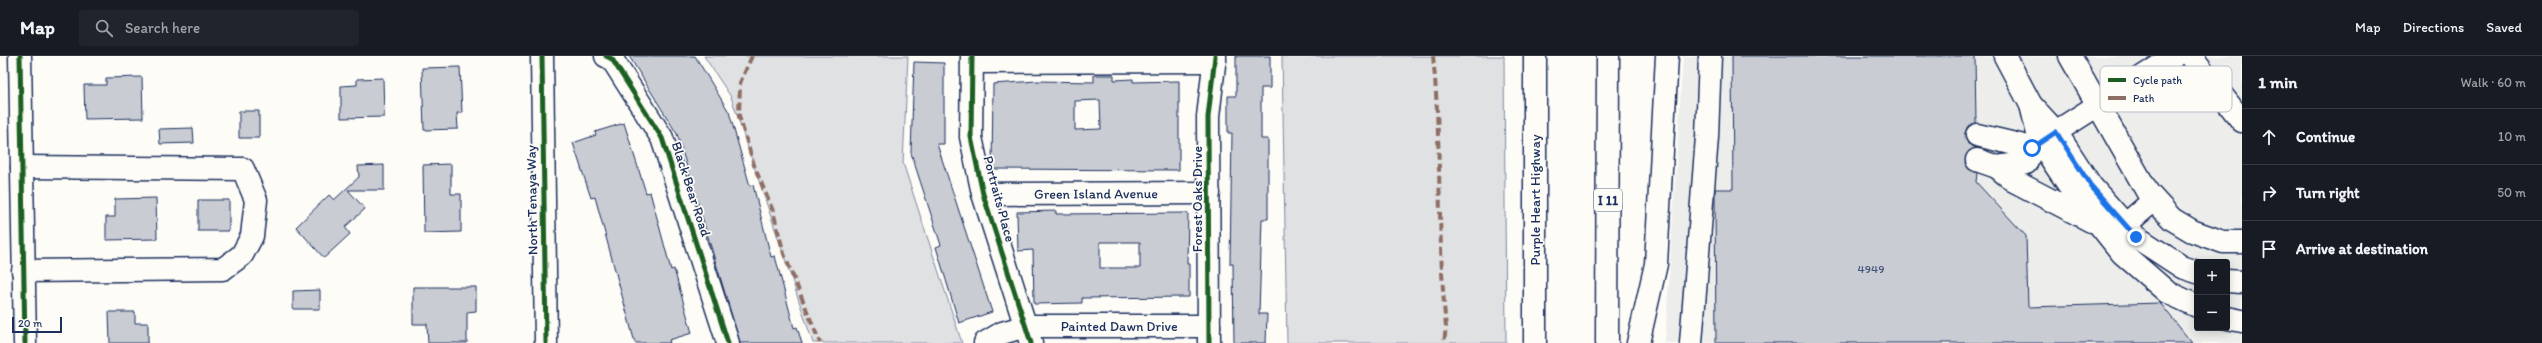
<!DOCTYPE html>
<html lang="en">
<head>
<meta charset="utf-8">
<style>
  body { margin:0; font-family:Itim,sans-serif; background:#20242c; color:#f1f3f6 }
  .controls { position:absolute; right:12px; bottom:12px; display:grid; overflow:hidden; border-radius:4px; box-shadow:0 2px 10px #0003 }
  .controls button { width:36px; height:36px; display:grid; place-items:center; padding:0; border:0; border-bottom:1px solid #363941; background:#171b24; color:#f1f3f6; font:20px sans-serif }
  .scale { position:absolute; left:12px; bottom:10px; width:50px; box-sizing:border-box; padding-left:4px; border:2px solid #1b2f5e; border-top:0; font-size:11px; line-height:14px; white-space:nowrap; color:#1b2f5e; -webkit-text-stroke:3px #fdfcf7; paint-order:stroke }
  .stop { position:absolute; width:12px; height:12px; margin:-9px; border:3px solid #1a73e8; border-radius:50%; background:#fff }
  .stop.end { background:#1a73e8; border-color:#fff; box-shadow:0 1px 4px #0008 }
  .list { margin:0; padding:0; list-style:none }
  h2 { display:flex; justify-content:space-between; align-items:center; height:52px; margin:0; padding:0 16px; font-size:17px }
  h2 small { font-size:13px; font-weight:400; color:#9ea1a6 }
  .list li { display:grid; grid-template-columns:26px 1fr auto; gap:12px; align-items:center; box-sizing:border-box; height:56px; padding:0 16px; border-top:1px solid #363941 }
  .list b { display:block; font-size:15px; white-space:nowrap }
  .list em { font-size:13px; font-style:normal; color:#9ea1a6 }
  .icon { flex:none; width:22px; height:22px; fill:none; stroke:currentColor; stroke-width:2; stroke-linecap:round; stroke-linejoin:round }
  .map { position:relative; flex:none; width:2242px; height:287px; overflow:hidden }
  header { display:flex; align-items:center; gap:24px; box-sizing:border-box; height:56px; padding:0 20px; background:#171b24; border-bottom:1px solid #363941 }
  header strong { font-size:19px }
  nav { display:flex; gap:22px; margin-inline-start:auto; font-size:14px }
  .search { width:280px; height:36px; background:#20242c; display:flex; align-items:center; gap:10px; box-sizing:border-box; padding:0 14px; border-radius:4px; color:#9ea1a6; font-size:15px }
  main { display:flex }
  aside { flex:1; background:#171b24 }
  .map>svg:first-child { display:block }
  .built { fill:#edeeec; fill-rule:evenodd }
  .green { fill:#e0e1e3; stroke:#7e88a0 }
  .building { fill:#c9ccd3; stroke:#1b2f5e; fill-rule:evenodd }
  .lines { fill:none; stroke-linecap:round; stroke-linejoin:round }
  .minor-casing { stroke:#1b2f5e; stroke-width:25 }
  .highway-casing { stroke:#1b2f5e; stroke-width:25 }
  .minor { stroke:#fdfcf7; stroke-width:22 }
  .highway { stroke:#fdfcf7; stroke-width:22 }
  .quiet { stroke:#8d6e63; stroke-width:4; stroke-dasharray:8 4; stroke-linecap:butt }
  .cycleway-casing { stroke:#fdfcf7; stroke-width:8 }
  .cycleway { stroke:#1b5e20; stroke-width:5 }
  .route { stroke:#1a73e8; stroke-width:5 }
  .labels { text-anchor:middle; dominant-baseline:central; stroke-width:3.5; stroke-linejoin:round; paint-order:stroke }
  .number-label { font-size:12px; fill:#46567b }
  .shield { fill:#fdfcf7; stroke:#5f6c8c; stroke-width:1 }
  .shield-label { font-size:13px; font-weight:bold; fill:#1b2f5e }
  .street-label { font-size:14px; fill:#1b2f5e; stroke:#fdfcf7 }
  .key { fill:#fdfcf7; stroke:#b9bec9; stroke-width:1 }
  .key-label { font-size:11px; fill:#1b2f5e }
</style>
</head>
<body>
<header>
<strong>Map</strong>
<div class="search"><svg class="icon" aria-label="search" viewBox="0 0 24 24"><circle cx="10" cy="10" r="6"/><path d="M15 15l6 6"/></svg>Search here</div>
<nav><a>Map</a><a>Directions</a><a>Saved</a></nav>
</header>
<main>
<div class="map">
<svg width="2242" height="287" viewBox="0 0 2242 287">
  <rect width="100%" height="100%" fill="#fdfcf7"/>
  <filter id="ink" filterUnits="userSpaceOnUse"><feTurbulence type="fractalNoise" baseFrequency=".025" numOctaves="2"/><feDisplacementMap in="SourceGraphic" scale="8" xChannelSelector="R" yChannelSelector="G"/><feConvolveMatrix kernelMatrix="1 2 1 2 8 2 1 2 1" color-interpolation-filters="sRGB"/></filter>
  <g filter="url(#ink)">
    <path class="built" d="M1683,0H2242V287H1665ZM2197,206H2227V272H2197Z"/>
    <path class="green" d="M704,0H908L903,107L962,287H813L731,41Z
      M1282,0H1504L1506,287H1287Z"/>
    <path class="building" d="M629,0H695L729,56L750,130L753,129L771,201L775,200L794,272L797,271L802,287H740L677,78Z
      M1236,0H1270V32H1261V83H1268V163H1262L1259,258H1267L1266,287H1234L1233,208H1230L1232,77H1228V40H1236Z
      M1732,0H1975L1976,67L1968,70L1965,77L1968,88L1977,92L1969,95L1965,107L1968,112L1977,117L1976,126L2026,180L2028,251L2160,247L2192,287H1716L1715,142V133H1733Z
      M914,6L944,7V88H937L992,256L959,267L936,191L941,189L911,97Z
      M460,11L462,57H457L458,73L424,74L422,12Z
      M1094,19H1114V24L1133,23V26L1179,25V114L992,113L993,28L1037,25L1094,26ZM1100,44L1101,73L1075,74V45Z
      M142,21L143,62L85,63L84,29H106V22Z
      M383,22L384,61L341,62V30L357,29V23Z
      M239,55H259V82H239Z
      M624,67L646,137L650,136L671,214L674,213L692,277L669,284L670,287H635L595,141L591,142L573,87L596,79L595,76Z
      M193,72L194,87L160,88L159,73Z
      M451,108V138H461V176L424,177L423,109Z
      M384,109V134H348L365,153L345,171L350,178L324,202L296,171L329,139L334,144L359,121L358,110Z
      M156,142L157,183L106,184V161H115V143Z
      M198,144H229V175H198Z
      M1056,155V158L1188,157L1187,208H1189V241L1082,242V247L1034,248L1033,194L1018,195L1017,156ZM1100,186H1140V212H1100Z
      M413,231H476V255L467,256V287H428L427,268H413Z
      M320,234V253H293V235Z
      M109,256H135V267H148V287H110Z"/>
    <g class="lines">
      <defs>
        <g id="minor">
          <path d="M20,0L25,287"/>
          <path d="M542,0L546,287"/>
          <path d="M606,0L612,3L662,82L728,287"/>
          <path d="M972,0L971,81L983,138L1031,287"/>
          <path d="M2005,0L2031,49"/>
          <path d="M2070,0L2148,137L2172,163L2192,175L2223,186H2242"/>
          <path d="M2191,0L2242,65"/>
          <path d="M972,6L1215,5"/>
          <path d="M1977,79L2032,92"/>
          <path d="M1977,104L1997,111L2014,125L2091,165"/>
          <path d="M22,111L243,113L256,144L252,180L242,199L223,213L23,215"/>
          <path d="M1997,111L2026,107L2032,92L2040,86L2175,0"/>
          <path id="s1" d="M983,138L1209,137"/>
          <path d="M2125,169L2154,144"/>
          <path d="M2197,216L2182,211L2136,181L2091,130L2056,76L2031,49L2040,86L2074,137L2122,197L2167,236L2197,250"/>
          <path d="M2227,225L2242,226"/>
          <path d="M2227,262L2242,265"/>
          <path id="s2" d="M985,287L1002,277L1026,270H1209"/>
          <path d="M1209,287L1208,61L1215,0"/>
          <path d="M1691,287L1707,81L1710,0"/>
        </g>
        <path id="highway" d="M1535,0V287
          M1607,287L1608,0
          M1638,287L1656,208L1667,0"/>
      </defs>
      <use href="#minor" class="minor-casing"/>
      <use href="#highway" class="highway-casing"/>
      <use href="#minor" class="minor"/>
      <use href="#highway" class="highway"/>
      <path class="quiet" d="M752,0L740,27L739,60L755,112L773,155L784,198L820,287
        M1433,0C1442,90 1437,181 1446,271L1444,287"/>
      <defs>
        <path id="cycleway" d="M20,0L25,287
          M542,0L546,287
          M606,0L612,3L662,82L728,287
          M972,0L971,81L983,138L1031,287
          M1209,287L1208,61L1215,0"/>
      </defs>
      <use href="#cycleway" class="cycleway-casing"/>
      <use href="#cycleway" class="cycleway"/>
    </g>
  </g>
  <g class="lines" filter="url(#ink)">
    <path class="route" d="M2032,92L2056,76L2091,130L2136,181"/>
  </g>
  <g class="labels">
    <g class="number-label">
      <text x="1871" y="213">4949</text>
    </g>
    <rect class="shield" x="1594" y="133" width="28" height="22" rx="3"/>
    <g class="shield-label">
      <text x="1608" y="144">I 11</text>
    </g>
    <g class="street-label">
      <text transform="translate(691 133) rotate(72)">Black Bear Road</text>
      <text stroke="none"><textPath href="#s1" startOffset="113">Green Island Avenue</textPath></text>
      <text transform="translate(999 143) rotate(75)">Portraits Place</text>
      <text transform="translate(1197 143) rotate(-90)">Forest Oaks Drive</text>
      <text transform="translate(532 144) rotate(-91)">North Tenaya Way</text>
      <text transform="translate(1535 144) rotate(-90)">Purple Heart Highway</text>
      <text stroke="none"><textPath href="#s2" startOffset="138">Painted Dawn Drive</textPath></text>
    </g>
  </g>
  <rect x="2100" y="10" width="132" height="46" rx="6" class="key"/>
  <rect x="2108" y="22" width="18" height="4" fill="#1b5e20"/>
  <rect x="2108" y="40" width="18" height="4" fill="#8d6e63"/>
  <g class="key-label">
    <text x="2133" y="28">Cycle path</text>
    <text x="2133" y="46">Path</text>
  </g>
</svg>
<div class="controls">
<button>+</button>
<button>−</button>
</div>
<div class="scale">20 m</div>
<div class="stop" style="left:2032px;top:92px"></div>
<div class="stop end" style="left:2136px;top:181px"></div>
</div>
<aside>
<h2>1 min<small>Walk · 60 m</small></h2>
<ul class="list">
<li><svg class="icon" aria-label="ahead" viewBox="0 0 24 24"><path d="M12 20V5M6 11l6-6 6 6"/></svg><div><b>Continue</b></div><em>10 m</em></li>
<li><svg class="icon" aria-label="right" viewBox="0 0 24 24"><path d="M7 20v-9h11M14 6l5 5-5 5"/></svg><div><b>Turn right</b></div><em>50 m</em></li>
<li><svg class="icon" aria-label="arrive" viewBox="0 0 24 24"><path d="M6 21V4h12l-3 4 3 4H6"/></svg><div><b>Arrive at destination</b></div></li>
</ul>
</aside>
</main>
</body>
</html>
